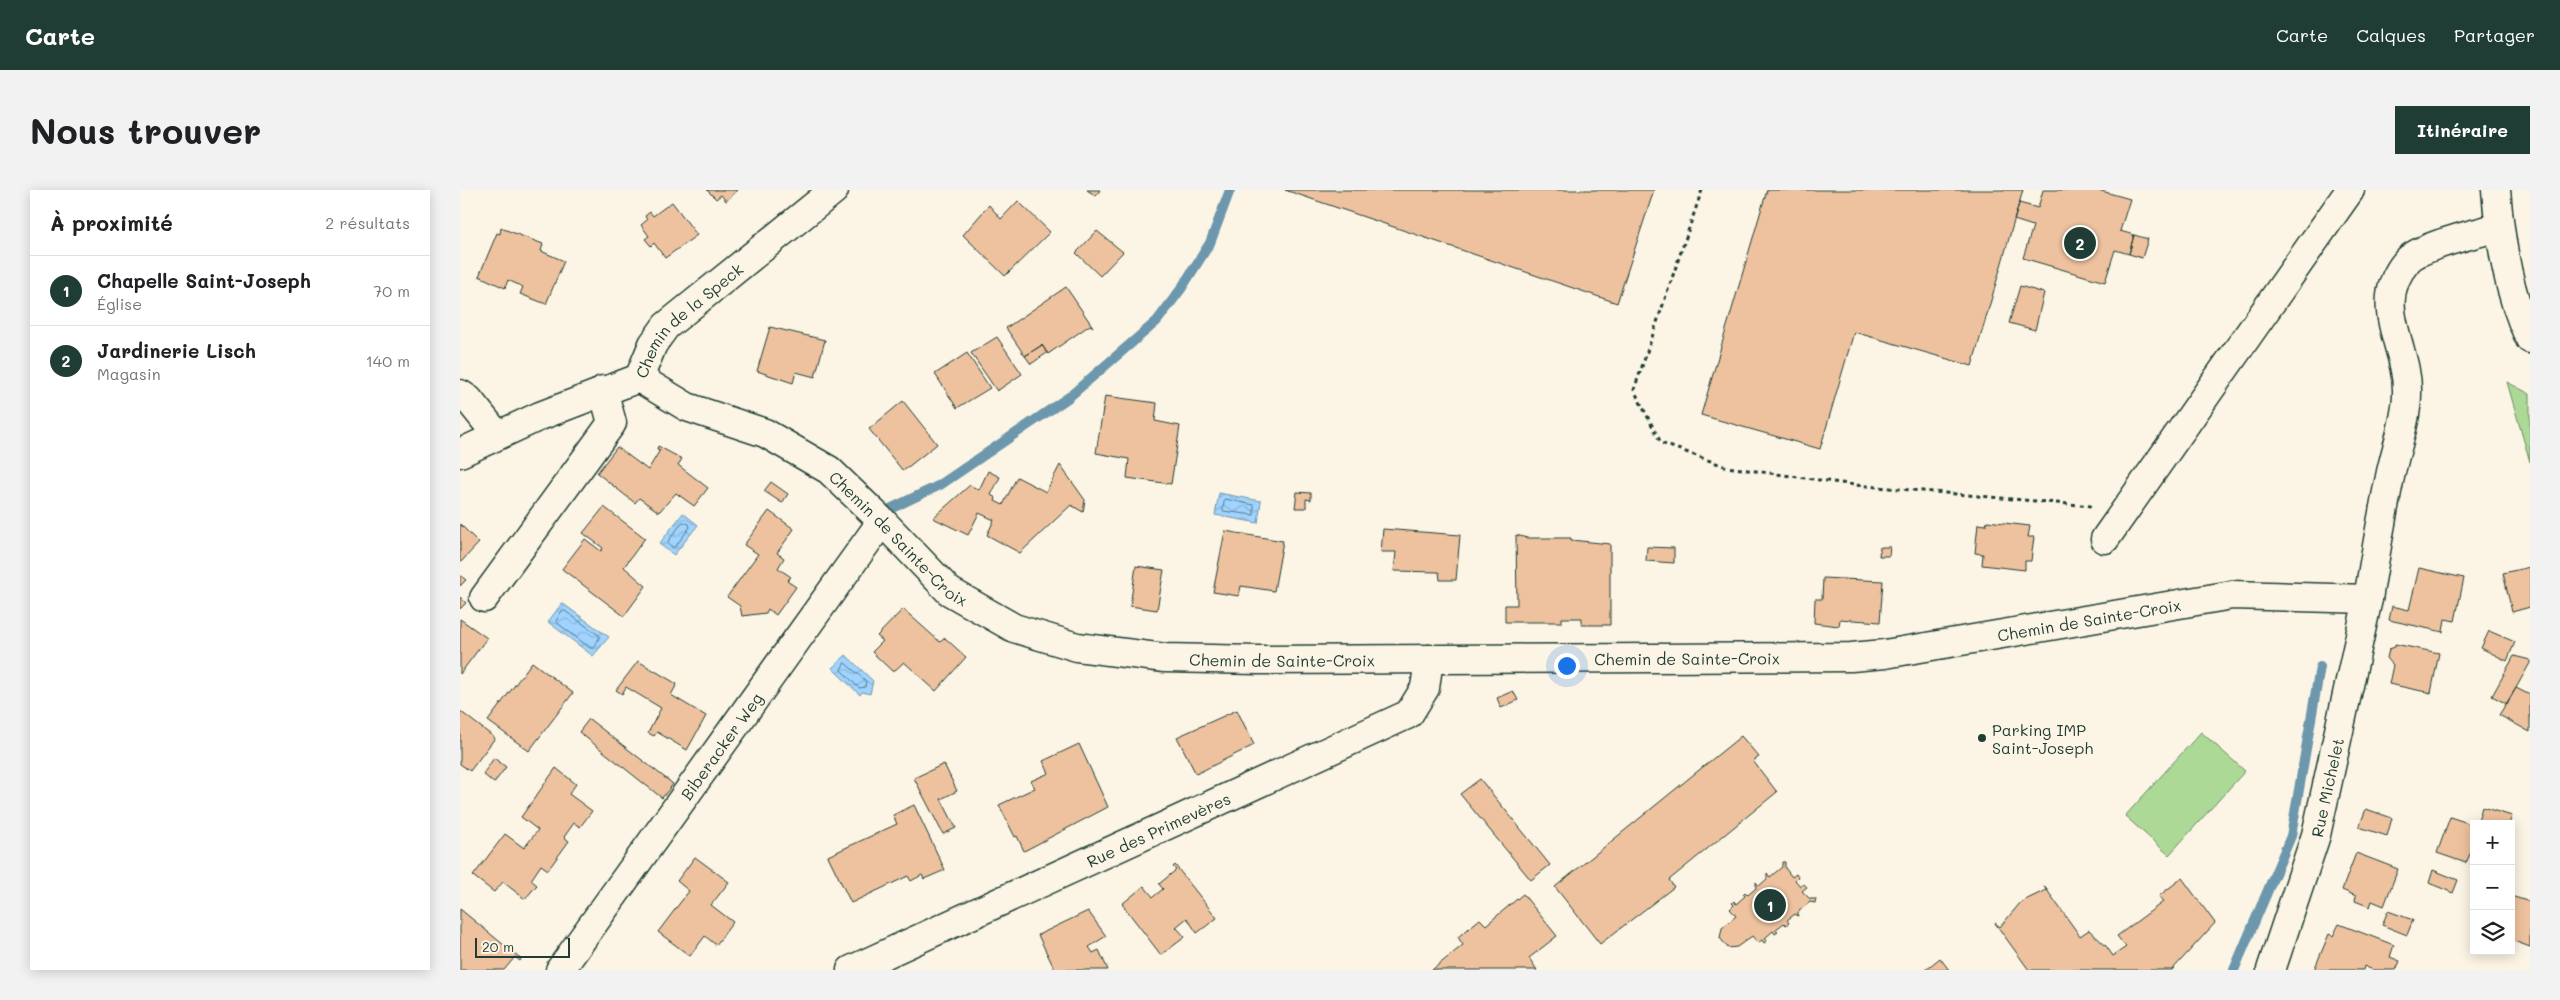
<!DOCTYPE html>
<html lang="fr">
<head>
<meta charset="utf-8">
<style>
  body { margin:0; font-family:Mali,sans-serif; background:#f2f2f2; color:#202124 }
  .controls { position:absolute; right:15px; bottom:15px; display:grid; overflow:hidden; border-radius:0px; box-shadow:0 2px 12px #0003 }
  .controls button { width:45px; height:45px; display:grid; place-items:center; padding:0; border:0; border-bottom:1px solid #e0e0e0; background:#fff; color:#202124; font:25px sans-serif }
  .scale { position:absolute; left:15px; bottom:12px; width:95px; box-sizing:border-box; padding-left:5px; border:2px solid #1f3d34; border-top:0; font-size:14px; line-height:18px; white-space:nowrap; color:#1f3d34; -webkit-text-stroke:4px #fcf5e5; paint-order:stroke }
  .you { position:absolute; left:1106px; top:475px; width:18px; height:18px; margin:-12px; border:4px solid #fff; border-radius:50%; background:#1a73e8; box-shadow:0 0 0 8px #1a73e833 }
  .badge { display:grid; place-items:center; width:32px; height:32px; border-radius:50%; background:#1f3d34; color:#fff; font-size:16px; font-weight:700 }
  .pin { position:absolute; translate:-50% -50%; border:2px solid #fff; box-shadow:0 1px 5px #0006 }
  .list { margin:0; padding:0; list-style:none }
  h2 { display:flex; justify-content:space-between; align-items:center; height:65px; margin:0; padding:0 20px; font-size:21px }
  h2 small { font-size:16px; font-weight:400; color:#757577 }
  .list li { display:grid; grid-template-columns:32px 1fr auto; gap:15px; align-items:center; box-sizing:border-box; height:70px; padding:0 20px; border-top:1px solid #e0e0e0 }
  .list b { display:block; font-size:19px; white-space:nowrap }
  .list p { margin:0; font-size:16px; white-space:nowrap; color:#757577 }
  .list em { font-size:16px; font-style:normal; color:#757577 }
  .icon { flex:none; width:28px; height:28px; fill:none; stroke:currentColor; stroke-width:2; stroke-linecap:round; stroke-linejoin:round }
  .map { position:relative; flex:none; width:2070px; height:780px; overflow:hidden; border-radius:0px }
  header { display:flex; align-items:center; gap:30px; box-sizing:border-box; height:70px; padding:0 25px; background:#1f3d34; color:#fff }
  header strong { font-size:24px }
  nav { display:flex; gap:28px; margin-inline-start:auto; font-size:18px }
  .intro { display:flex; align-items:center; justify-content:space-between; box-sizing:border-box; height:120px; padding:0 30px }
  h1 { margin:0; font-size:35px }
  .button { padding:12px 22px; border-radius:0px; background:#1f3d34; color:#fff; font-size:18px; font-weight:700 }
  main { display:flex; gap:30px; padding:0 30px }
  aside { flex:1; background:#fff; border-radius:0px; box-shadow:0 2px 12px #0003 }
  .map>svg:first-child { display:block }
  .grass { fill:#add997; stroke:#668b66 }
  .water { fill:url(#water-waves); stroke:#6c97ad }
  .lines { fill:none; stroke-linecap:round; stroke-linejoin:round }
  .shore { stroke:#537985; stroke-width:1 }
  .stream { stroke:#6c97ad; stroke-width:10 }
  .building { fill:#eec29e; stroke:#1f3d34 }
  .minor-casing { stroke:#1f3d34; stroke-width:31 }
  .path { stroke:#1f3d34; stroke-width:3; stroke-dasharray:4 4; stroke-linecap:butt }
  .minor { stroke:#fcf5e5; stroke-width:28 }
  .poi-dot { fill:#1f3d34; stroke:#fcf5e5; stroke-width:2 }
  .labels { text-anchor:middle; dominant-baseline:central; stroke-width:5; stroke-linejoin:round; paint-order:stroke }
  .street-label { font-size:16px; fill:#1f3d34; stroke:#fcf5e5 }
  .poi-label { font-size:16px; fill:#1f3d34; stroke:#fcf5e5; text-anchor:start }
</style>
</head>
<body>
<header>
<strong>Carte</strong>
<nav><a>Carte</a><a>Calques</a><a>Partager</a></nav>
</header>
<div class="intro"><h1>Nous trouver</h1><a class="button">Itinéraire</a></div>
<main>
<aside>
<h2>À proximité<small>2 résultats</small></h2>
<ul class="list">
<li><span class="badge">1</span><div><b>Chapelle Saint-Joseph</b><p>Église</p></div><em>70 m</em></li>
<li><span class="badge">2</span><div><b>Jardinerie Lisch</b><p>Magasin</p></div><em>140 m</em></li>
</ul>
</aside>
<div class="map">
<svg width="2070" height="780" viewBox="0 0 2070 780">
  <defs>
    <pattern id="water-waves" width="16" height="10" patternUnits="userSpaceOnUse" patternTransform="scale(1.25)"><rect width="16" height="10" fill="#a0d3fe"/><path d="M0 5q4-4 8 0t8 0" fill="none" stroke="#89b6da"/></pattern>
  </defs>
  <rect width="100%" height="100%" fill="#fcf5e5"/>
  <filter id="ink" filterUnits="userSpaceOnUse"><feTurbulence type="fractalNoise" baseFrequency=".02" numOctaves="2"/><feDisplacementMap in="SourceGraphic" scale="10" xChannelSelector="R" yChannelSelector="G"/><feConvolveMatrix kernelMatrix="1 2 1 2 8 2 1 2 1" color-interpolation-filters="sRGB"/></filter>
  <g filter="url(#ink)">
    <path class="grass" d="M2047,192L2070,204V272Z
      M1741,542L1785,581L1709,665L1665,626Z"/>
    <path class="water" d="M759,303L801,311L798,333L755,325Z
      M223,323L238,335L214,365L199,354Z
      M102,413L149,447L133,466L88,432Z
      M386,465L413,491L410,504L402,502L400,505L372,478Z"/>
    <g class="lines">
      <path class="shore" d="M765,309L794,315V325L763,321Z
        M223,332L229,334L230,337L215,357H212L208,352Z
        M102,421H105L140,446L134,458H130L96,432Z
        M385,473L406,491L405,497L399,498L381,480Z"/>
      <path class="stream" d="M430,319L480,295L609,207L697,131L721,99L750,53L770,0
        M1774,780L1831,646L1860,477"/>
    </g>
    <path class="building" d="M247,0H278L266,11L261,5L256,9Z
      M627,0H640L636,6Z
      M825,0H1194L1157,113Z
      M1307,0H1563L1512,176L1394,142L1360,259L1241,225Z
      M1583,0H1638L1670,9L1660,41L1674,45L1669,64L1655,60L1645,92L1563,68L1573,36L1554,30L1559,13L1578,18Z
      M558,11L590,42L545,86L503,45L529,15L541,29Z
      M212,12L237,45L205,68L194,53L191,56L185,49L189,46L181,35L187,30L185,26L190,22L193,26Z
      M41,38L83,54L81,61L104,71L86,114L60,104L63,97L48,90L45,98L19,86L37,43L40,44Z
      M637,41L663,62L640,86L616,63Z
      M1674,45L1688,49L1682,68L1669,64Z
      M1560,96L1584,103L1575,140L1549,133Z
      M606,97L633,137L630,135L588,164L582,155L565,166L546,138Z
      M310,137L365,150L355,187L336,182L333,193L297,181Z
      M537,147L562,184L537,201L511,163Z
      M582,155L587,163L571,174L565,166Z
      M507,163L530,198L497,218L475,184Z
      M645,206L697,213L695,231L720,236L711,294L667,288L669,269L636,263Z
      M443,211L477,254L443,281L409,239Z
      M198,256L222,269L218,275L248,298L234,316L216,303L199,322L179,308L175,313L137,283L157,257L188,280L200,260L197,259Z
      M600,275L625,310L623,322L611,315L560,363L527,345L534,330L519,323L508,345L473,328L510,295L519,300L528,281L540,287L531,305L536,308L535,311L543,315L557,287L586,302Z
      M311,292L328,304L322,313L304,301Z
      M837,302L851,303V310L846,309V318H835Z
      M144,317L185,348L164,377L186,396L164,426L102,379L125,349L141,361L143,358L123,343Z
      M309,321L334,339L317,363L324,368L318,378L331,387L327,391L336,397L316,425L308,419L306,423L282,426L280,416L267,407L298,364L284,355Z
      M1527,331L1570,336L1568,347H1574L1572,362L1571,371H1565V380L1522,375L1523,364L1515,363L1518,334L1526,335Z
      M0,334L19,353L0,373Z
      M923,339L1000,345L996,390H980L979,382L934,381L936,362H921Z
      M765,341L823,351L814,401L781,396L779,406L753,402Z
      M1056,345L1067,348H1111V350L1150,354V435H1122V428H1102V432H1045V415H1057Z
      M1187,357L1214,358V373L1186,371Z
      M1420,357H1430L1429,366H1419Z
      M676,376L704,380L697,420L670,416Z
      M2070,377V417L2052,422L2043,383Z
      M1959,378L2004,388L1995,431L1985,429L1983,442L1929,430L1932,416L1949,420Z
      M0,385L6,390L0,396Z
      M1363,388L1423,391L1420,432L1380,429L1379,436L1354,433L1355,409H1362Z
      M0,407L6,413L0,419Z
      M443,419L480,452L485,448L506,467L476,501L444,472L433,482L412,462L423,451L417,446Z
      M0,429L27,448L0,484Z
      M2029,441L2055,452L2047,471L2021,458Z
      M1935,454L1979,463L1971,503L1929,494L1933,475L1927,468L1928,464L1929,459L1935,457Z
      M2054,466L2070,470V473L2047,514L2032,506Z
      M178,471L217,494L211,505L246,526L227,560L197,542L194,546L188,543L201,518L166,497L162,504L156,500Z
      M72,472L113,503L69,561L28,531Z
      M2056,498L2070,505V542L2039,525Z
      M1053,501L1058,510L1041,518L1037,508Z
      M777,520L794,555L736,584L717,547Z
      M0,521L35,548L10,581L0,574Z
      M129,529L213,594L202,608L119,542Z
      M1281,546L1299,567L1293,571L1317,602L1209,690L1214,697L1140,754L1095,697Z
      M619,554L648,617L564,661L557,646L555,647L539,615L575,598L571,591L589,583L583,571Z
      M34,568L46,577L34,593L23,584Z
      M484,574L497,601L481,609L496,638L483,644L454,588Z
      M96,578L116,594L109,604L132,621L120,637L114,633L104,647L109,651L88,680L81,675L71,690L77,695L65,709L43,692L34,702L13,686L45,644L64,658L78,640L61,627Z
      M1020,589L1090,675L1071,690L1000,604Z
      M454,615L485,680L464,689L462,685L451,691L448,686L391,713L368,666L437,634L433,625Z
      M2022,617L2052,626L2049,634H2017Z
      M1906,619L1932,628L1927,646L1899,637Z
      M1990,627L2014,635V655L2006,673L1977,663Z
      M1896,663L1938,679L1924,716L1912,711L1910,717L1895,711L1896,706L1882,700Z
      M235,667L269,692L251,715L273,732L256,755L245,746L230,766L198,742L229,701L217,691Z
      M1322,672H1325V678L1332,687L1336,684L1338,687L1335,690L1340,696L1344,694L1347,697L1342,701L1350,709H1356L1355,713L1350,712L1338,722V726L1335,724L1327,730L1329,733L1326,735L1324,733L1315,740L1318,742L1315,744L1313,741L1305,748L1307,751L1304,753L1302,750L1298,753L1292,746L1277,757L1268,758L1260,748L1262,738L1276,726L1270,719L1274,715L1272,713L1274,711L1276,714L1285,706L1283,704L1285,702L1288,705L1296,698V692L1299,696L1307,689V683L1310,687L1322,677Z
      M715,675L757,728L737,743L727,728L716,737L725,747L701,765L662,714L684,696L693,707L703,699L699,694L716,680L713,677Z
      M1973,680L1998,690L1993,703L1969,693Z
      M1722,688L1755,733L1712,780H1569L1535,733L1540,737L1561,712L1586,700L1584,696L1620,746L1629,740L1646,756L1653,766L1666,757L1657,746L1703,712L1699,706Z
      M1063,704L1097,746L1069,768L1077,780H972L1003,755L998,747L1020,729L1026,735Z
      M2051,706L2070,712V757L2051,750Z
      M0,719L61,769L60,771L55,767L44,780H0Z
      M628,721L646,746L629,757L633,763L639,760L648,780H595L578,745Z
      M1928,721L1953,730L1947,745L1922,735Z
      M1879,734L1934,755L1930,767L1940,771L1936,780H1913L1904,776L1903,780H1854L1869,744L1873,746Z
      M1480,768L1489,780H1465Z"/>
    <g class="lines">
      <defs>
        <g id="minor">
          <path d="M2036,0C2040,50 2048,104 2070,149"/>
          <path id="s1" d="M179,188L227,217L305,243L369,280L422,331L489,401L554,438L617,457L705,468L797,470L1391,467L1425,464L1772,405L1908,409C1915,367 1922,324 1931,282C1936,259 1947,228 1947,204C1949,156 1909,115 1947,71C1959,56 2019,43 2039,37"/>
          <path d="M0,204L9,210L37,245"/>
          <path id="s2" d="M0,263L80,226L179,188L193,154L206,136L374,0"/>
          <path d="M1645,349L1890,0"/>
          <path d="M24,408L152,233L143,200"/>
          <path id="s3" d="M100,780L422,331"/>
          <path id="s4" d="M391,780L949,524L965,498L969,469"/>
          <path id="s5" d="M1811,780L1856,645L1908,409"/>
        </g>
      </defs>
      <use href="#minor" class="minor-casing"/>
      <path class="path" d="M1242,0L1174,200L1201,253L1267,277L1395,295L1631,316"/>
      <use href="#minor" class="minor"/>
    </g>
  </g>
  <circle class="poi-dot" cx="1522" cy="548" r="5"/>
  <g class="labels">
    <g class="street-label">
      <text stroke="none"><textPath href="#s2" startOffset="272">Chemin de la Speck</textPath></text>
      <text stroke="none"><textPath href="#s1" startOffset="310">Chemin de Sainte-Croix</textPath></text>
      <text stroke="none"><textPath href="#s1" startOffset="1539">Chemin de Sainte-Croix</textPath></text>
      <text stroke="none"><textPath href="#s1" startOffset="1134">Chemin de Sainte-Croix</textPath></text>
      <text stroke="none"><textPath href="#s1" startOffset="729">Chemin de Sainte-Croix</textPath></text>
      <text stroke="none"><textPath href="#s3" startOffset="276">Biberacker Weg</textPath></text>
      <text stroke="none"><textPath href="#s5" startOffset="191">Rue Michelet</textPath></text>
      <text stroke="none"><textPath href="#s4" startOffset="338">Rue des Primevères</textPath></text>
    </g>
    <g class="poi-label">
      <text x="1532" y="539">Parking IMP<tspan x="1532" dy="18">Saint-Joseph</tspan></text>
    </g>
  </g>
</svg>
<div class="controls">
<button>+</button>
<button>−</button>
<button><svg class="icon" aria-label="layers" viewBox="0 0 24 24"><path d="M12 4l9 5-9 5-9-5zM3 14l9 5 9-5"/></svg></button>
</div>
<div class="scale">20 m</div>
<div class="you"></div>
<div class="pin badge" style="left:1310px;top:715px">1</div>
<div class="pin badge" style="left:1620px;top:53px">2</div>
</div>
</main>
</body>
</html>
